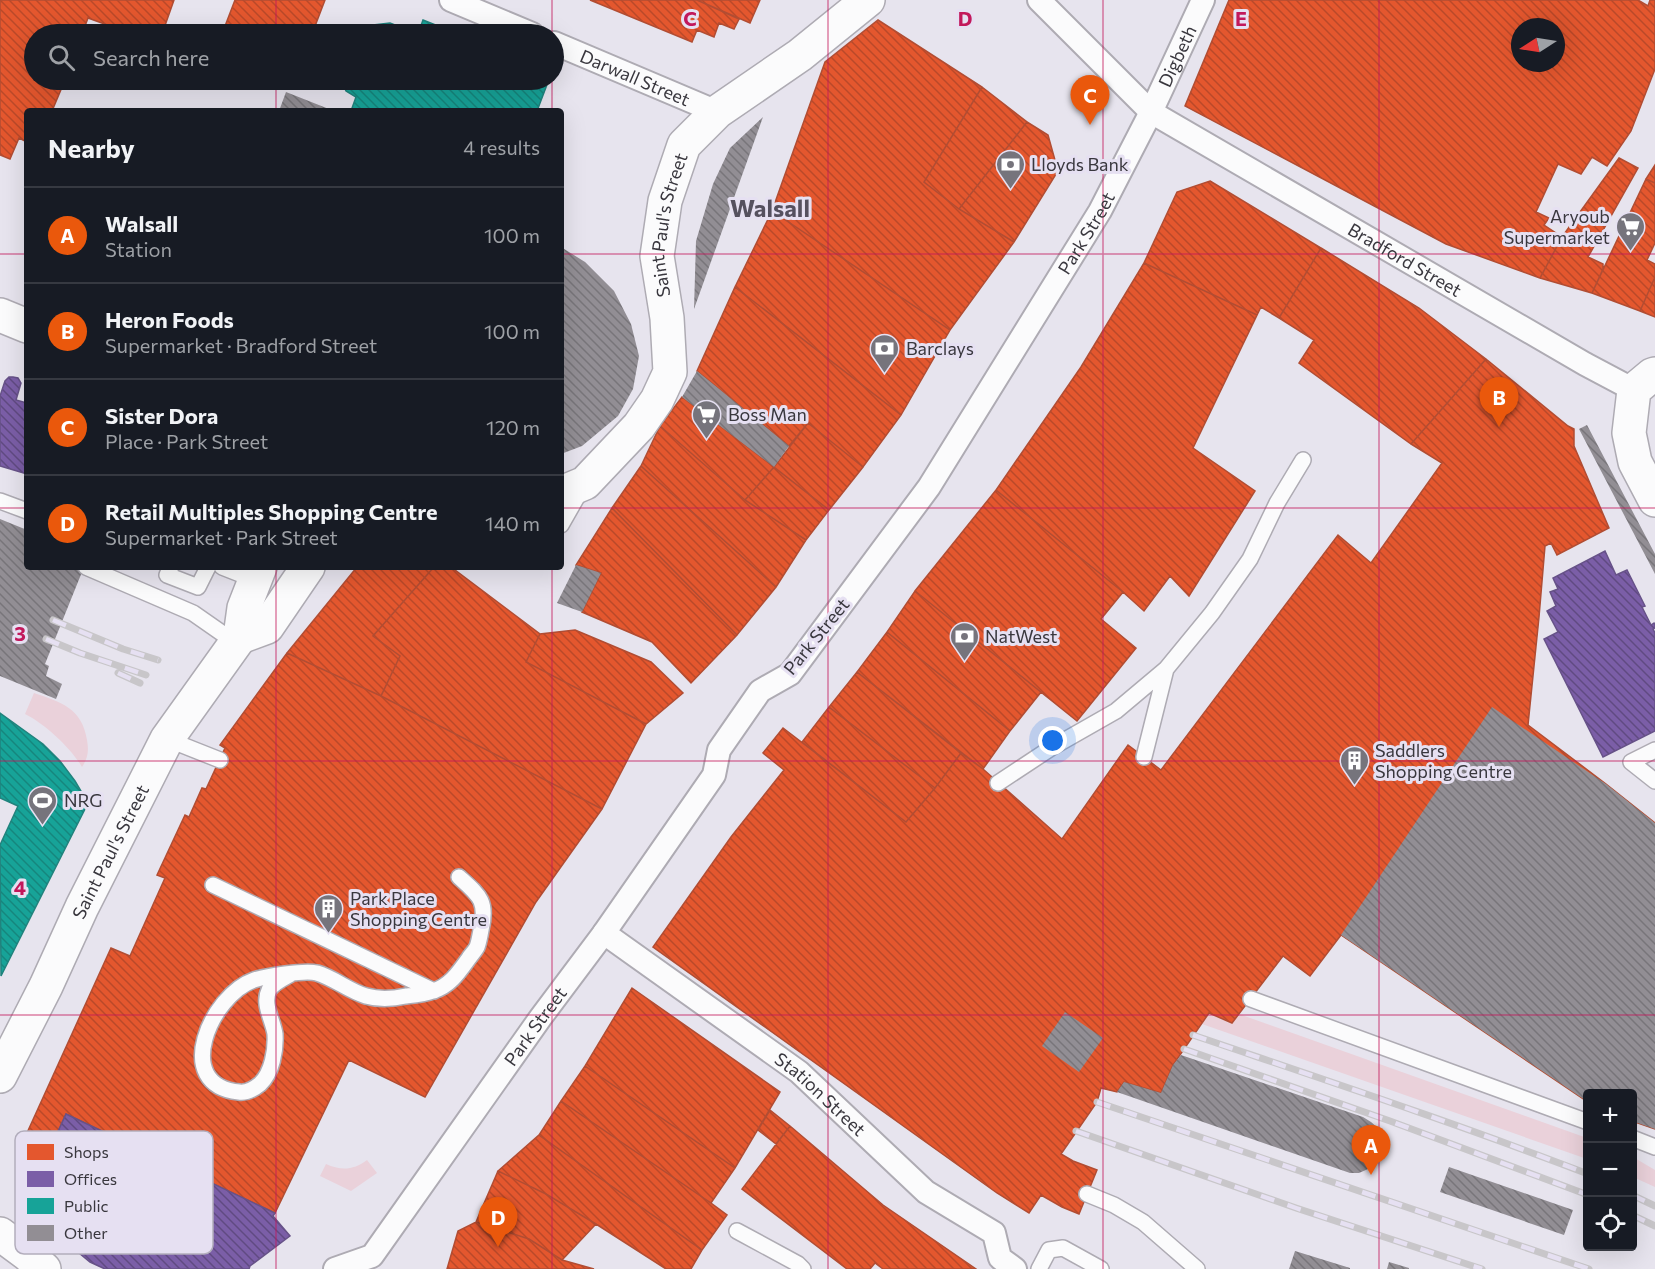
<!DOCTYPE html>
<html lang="en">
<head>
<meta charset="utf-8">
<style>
  body { margin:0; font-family:Commissioner,sans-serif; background:#20242c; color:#f1f3f6 }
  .controls { position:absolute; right:18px; bottom:18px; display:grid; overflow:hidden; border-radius:6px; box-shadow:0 6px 24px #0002 }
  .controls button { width:54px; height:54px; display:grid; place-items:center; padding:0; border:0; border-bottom:2px solid #363941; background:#171b24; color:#f1f3f6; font:30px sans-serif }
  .compass { position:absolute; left:1511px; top:18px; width:54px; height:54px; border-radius:50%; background:#171b24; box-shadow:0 6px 24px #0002; rotate:258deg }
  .you { position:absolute; left:1053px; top:741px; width:21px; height:21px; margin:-15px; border:4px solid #fff; border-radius:50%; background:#1a73e8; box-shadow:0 0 0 9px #1a73e833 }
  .badge { display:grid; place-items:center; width:39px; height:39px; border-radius:50%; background:#ea580c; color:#fff; font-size:20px; font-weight:700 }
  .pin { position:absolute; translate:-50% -50px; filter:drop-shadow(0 2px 3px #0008) }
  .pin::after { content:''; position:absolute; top:32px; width:21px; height:18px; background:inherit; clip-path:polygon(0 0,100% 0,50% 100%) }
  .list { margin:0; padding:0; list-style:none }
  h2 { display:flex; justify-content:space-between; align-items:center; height:78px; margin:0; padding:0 24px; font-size:26px }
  h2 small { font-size:20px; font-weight:400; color:#9ea1a6 }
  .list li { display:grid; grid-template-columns:39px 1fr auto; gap:18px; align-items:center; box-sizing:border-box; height:96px; padding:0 24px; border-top:2px solid #363941 }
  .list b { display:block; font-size:22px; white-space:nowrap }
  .list p { margin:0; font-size:20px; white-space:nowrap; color:#9ea1a6 }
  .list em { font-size:20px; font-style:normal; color:#9ea1a6 }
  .icon { flex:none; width:33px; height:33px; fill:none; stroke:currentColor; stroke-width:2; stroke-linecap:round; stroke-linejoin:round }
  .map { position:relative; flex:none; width:1655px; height:1269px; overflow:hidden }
  .search { position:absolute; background:#171b24; box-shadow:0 6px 24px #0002; left:24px; top:24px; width:540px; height:66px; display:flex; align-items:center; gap:15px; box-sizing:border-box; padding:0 21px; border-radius:33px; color:#9ea1a6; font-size:22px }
  .panel { position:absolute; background:#171b24; box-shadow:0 6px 24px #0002; left:24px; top:108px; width:540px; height:462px; border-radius:6px }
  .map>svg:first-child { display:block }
  .green { fill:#ead1da }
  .shops { fill:url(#shops-back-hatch); stroke:#b14d33; stroke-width:1.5; fill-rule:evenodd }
  .offices { fill:url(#offices-back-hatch); stroke:#675288; stroke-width:1.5 }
  .public { fill:url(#public-back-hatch); stroke:#21837d; stroke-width:1.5 }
  .building { fill:url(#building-back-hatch) }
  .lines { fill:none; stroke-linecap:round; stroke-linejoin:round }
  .service-casing { stroke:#aeabb3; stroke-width:18 }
  .pedestrian-casing { stroke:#aeabb3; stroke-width:26 }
  .tertiary-casing { stroke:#aeabb3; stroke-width:36 }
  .service { stroke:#fbfbfc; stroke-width:15 }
  .pedestrian { stroke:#fbfbfc; stroke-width:22 }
  .tertiary { stroke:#fbfbfc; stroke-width:33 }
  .rail-casing { stroke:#c8c6c9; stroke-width:7 }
  .rail { stroke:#e6e0f2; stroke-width:4.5; stroke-dasharray:14; stroke-linecap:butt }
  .grid { fill:none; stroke:#c2185b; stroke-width:1.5; stroke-opacity:0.55 }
  .labels { text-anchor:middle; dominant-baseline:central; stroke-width:6; stroke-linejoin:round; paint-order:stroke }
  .street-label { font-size:18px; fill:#39373e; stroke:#e6e0f2 }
  .poi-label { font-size:18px; fill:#39373e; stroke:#e6e0f2; text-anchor:start }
  .district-label { font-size:24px; font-weight:bold; fill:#55505f; stroke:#e6e0f2 }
  .key { fill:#e6e0f2; stroke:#b2adbc; stroke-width:1.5 }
  .key-label { font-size:16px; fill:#39373e }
  .grid-label { font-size:20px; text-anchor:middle; font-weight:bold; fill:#c2185b; stroke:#e6e0f2; stroke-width:6; stroke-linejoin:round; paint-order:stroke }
</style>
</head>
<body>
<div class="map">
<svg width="1655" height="1269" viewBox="0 0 1655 1269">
  <defs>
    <pattern id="shops-back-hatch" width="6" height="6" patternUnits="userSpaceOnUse" patternTransform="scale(1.5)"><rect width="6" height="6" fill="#e4572e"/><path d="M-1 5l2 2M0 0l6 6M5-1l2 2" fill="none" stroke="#ba4929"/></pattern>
    <pattern id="offices-back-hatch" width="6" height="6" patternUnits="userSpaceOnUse" patternTransform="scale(1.5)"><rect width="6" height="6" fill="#7b5ea7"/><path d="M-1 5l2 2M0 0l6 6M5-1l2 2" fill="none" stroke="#604a82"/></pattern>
    <pattern id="public-back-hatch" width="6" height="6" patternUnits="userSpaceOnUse" patternTransform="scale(1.5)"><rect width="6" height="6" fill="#17a398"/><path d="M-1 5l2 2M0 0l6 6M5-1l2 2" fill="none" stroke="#16867d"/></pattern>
    <pattern id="building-back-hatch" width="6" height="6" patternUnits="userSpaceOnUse" patternTransform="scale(1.5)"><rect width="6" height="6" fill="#928e94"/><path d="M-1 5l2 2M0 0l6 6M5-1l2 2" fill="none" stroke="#78757a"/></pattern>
  </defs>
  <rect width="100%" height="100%" fill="#e7e4ee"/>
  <path class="green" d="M34,693C61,702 82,708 87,740C89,751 88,758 82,767C71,748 45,724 25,714Z
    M1209,1013L1231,1023L1239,1014L1587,1138V1159L1202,1024Z
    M1633,1157L1655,1170V1187L1633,1177Z
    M367,1160L377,1173L351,1191L320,1176L326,1164C341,1171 354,1170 367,1160Z"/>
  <path class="shops" d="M0,0H174L162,34H132L88,18L82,34H34V80H65L52,111H27V142L19,138L10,159L0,155Z
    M235,0H325L312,34H222Z
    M590,0H697L739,19L734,29L719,23L714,37L697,30L692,42Z
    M697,0H760L750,23Z
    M1229,0H1638L1648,6L1650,0H1655V69L1631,131L1607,166L1592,157L1581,174L1558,164L1536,212L1549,218L1544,225L1562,237L1540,278L1446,244L1185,106ZM1520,27H1556V63H1520Z
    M878,20L982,87L924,182L959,209L1014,242L950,330L772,211L825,62Z
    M982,87L1027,122L959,209L924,182Z
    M1027,122L1048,135L1058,171L1014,242L959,209Z
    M1619,158L1638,168L1588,257L1603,264V269L1592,293L1540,278L1562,237Z
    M1655,165V183L1646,179Z
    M1646,179L1655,183V243L1647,260L1655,264V277L1640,311L1592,293Z
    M1210,181L1321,248L1279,318L1261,307L1257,315L1144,263L1177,192Z
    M772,211L950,330L901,415L735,287Z
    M1321,248L1419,308L1486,359L1411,444L1299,363L1314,340L1279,318Z
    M1144,263L1257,315L1193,448L1255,491L1189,596L1170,576L1144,611L1123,592L996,490L1081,367Z
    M1655,277V317L1640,311Z
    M735,287L901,415L863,467L808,423L789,446L697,371Z
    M1486,359L1568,426L1574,429V446L1609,528L1557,555L1551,543L1545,546L1539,617L1528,725L1606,784L1655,823V1129L1632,1121V1094H1588V1102L1341,935L1310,976L1283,956L1232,1023L1209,1013L1173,1065L1161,1093L1124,1082L1117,1092L1101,1088L1097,1102L1061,1154L1073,1161L1097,1170L1079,1214L1062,1207L1041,1195L1029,1213L997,1193L653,947L731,837L784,770L763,753L783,728L906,822L935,788L961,753L983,769L1062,839L1128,745L1161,770L1338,535L1371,563L1442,463L1411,444Z
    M682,397L774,467L745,500L660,426Z
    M808,423L863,467L829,510L774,467Z
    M660,426L745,500L806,540L776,587L641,466Z
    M641,466L776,587L737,635L612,508Z
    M774,467L829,510L806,540L745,500Z
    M996,490L1123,592L1101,619L1136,648L1077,721L915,591Z
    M612,508L737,635L691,683L652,642L582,612L601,573L576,565Z
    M357,567H434L373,636L400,656L381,696L287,653Z
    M434,567H451L540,634L526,662L646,724L602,809L381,696L400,656L373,636Z
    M915,591L1041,692L1010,731L887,632Z
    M575,630L651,662L683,693L646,724L526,662L540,634Z
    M887,632L1010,731L983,769L857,672Z
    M287,653L381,696L602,809L536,902L425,1097L349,1060L275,1213L66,1114L52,1146L26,1135L111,948L130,956L165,878L157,875L185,815L189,817L202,788L206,789L225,748L220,745Z
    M857,672L961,753L935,788L829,707Z
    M829,707L935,788L906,822L802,742Z
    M632,988L780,1092L735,1168L585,1066Z
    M585,1066L735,1168L711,1203L561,1101Z
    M561,1101L711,1203L727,1215L702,1250L539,1135Z
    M770,1110L790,1126L776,1144L758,1130Z
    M790,1126L883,1205L976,1269H883L875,1263L870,1269H847L742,1189Z
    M539,1135L702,1250L691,1269H666L596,1224L546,1194L498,1171Z
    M498,1171L546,1194L596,1224L562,1260L529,1239L476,1222Z
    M476,1222L529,1239L562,1260L594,1269H447L458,1231Z"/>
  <path class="offices" d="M9,377H13L18,378L21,383L16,400L27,403V474L0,466V396L5,381Z
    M1605,551L1616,575L1627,570L1645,606L1642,607L1651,625L1654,623L1655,625V628L1653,629L1655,633V731L1603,757L1544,639L1558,632L1547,611L1556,606L1550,592L1558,589L1553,578Z
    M66,1114L275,1213L273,1216L290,1236L250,1266L249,1269H105L90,1262L79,1253L70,1242L68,1237L70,1231L62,1227L67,1216L53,1209L62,1190L37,1177Z"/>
  <path class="public" d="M423,20L458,34H364L365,29L373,25L390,23L418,34Z
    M341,80H542L548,82L537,111H351L356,97L346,91Z
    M0,713L43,744L60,761L75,781L88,803L1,976L0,845L18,806L0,798Z"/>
  <path class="building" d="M286,92L334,111H279Z
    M763,117L694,309L696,241L713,184L730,148Z
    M561,247L585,262L614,291L631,324L639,356L633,389L618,416L582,446L561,454Z
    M697,371L789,446L774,467L682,397Z
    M1587,425L1655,554V574L1579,429Z
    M0,519L27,530V567H84L45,664L49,666L46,676L62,684L56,699L0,676Z
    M576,565L601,573L582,612L557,603Z
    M1492,707L1606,784L1655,823V1129L1632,1121V1094H1588V1102L1341,935Z
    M1065,1012L1103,1038L1079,1072L1042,1046Z
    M1181,1055L1363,1117L1371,1122L1378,1128L1381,1137L1382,1146L1380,1155L1375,1163L1368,1169L1359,1173H1350L1117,1092L1124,1082L1161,1093L1173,1065Z
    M1449,1167L1573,1210L1564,1235L1440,1192Z
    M1295,1251L1350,1268V1269H1289Z
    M1389,1262L1409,1268V1269H1387Z"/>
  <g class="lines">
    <defs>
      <path id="service" d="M0,501L27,511
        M561,525L581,490
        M86,567L193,613L236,643
        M171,567L167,575L198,587L208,567
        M222,567L255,580
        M167,739L220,760
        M1655,750L1631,762L1655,781
        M1144,757L1166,669
        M998,783L1051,748L1116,711L1166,669L1212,613L1250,559L1277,503L1303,460
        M213,885L434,991
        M291,974C284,978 273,983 269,990C262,1004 273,1020 275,1034C276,1050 272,1073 260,1084C254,1089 247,1093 239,1092C171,1085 211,995 254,980C266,976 305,970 317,973C334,978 349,991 366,996C380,1000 392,999 406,996C415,995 425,994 433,991C450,986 459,972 469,958C471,955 475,951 477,947C479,942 480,935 481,930C488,901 479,895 459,877
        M1251,999L1588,1122
        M1632,1138L1655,1147
        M1087,1194L1114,1205L1143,1222L1197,1269
        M737,1231L798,1264L803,1269
        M1039,1269L1049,1250L1063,1248L1101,1269"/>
      <g id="pedestrian">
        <path d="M451,0L532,34"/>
        <path id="s1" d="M1039,0L1151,112L1585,364L1634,390"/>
        <path id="s2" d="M554,43L717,112"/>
        <path id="s3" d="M604,933L799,1072L926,1192L994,1233L1000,1258L1015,1269"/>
        <path id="s4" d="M335,1269L372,1256L541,1017L604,933L714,775L719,750L760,691L790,674L929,487L1100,211L1151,112L1203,0"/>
      </g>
      <g id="tertiary">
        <path d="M0,315L27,326"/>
        <path d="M1655,374L1652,375L1634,390L1629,433L1635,462L1655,500"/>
        <path id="s5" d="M561,493L585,483L639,426L657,400L670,372L667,318L657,256L665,201L684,145L717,112L800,55L868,0"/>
        <path d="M240,637L267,627L308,567"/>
        <path id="s6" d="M0,1076L46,986L82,907L167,739L240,637L244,608L260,567"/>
        <path d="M0,1234L27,1254L44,1269"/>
      </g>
    </defs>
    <use href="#service" class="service-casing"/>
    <use href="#pedestrian" class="pedestrian-casing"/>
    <use href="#tertiary" class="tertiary-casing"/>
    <use href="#service" class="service"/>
    <use href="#pedestrian" class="pedestrian"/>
    <use href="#tertiary" class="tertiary"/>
    <defs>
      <path id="rail" d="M53,620L123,649L158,660
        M46,639L80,653L146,675
        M118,673L140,683
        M1193,1035C1325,1080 1458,1124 1588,1174
        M1184,1049L1390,1121L1588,1195
        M1097,1102L1589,1269
        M1076,1131L1296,1208L1482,1269
        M1632,1195L1655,1206
        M1632,1215L1655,1226"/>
    </defs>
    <use href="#rail" class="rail-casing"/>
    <use href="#rail" class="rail"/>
  </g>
  <path class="grid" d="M276,0V34M552,0V34M828,0V1269M1103,0V1269M1379,0V1269M276,80V111M552,80V111M0,254H27M561,254H1655M0,508H27M561,508H1655M276,567V1269M552,567V1269M0,761H1655M0,1015H1655"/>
  <defs>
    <symbol id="bank-pin" viewBox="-11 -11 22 30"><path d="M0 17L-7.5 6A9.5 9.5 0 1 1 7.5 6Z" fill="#76747c" stroke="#e6e0f2"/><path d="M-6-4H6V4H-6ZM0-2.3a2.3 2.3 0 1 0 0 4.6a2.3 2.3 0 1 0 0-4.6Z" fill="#fff"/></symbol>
    <symbol id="supermarket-pin" viewBox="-11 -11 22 30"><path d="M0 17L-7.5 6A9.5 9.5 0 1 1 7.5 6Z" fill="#76747c" stroke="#e6e0f2"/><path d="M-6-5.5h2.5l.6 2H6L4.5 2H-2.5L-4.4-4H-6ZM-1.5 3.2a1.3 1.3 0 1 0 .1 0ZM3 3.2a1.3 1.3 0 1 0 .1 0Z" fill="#fff"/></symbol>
    <symbol id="building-pin" viewBox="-11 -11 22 30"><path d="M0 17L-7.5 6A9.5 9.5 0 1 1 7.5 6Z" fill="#76747c" stroke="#e6e0f2"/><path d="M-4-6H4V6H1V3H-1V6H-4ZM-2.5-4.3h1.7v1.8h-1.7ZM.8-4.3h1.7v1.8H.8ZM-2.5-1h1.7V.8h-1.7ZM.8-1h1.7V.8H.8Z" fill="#fff"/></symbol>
    <symbol id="stadium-pin" viewBox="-11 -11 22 30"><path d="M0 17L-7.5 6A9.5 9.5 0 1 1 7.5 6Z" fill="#76747c" stroke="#e6e0f2"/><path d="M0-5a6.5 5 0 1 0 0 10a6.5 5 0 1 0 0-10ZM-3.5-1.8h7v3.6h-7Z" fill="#fff"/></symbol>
  </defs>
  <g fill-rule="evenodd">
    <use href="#bank-pin" x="994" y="148" width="33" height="45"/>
    <use href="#supermarket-pin" x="1614" y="210" width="33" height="45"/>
    <use href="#bank-pin" x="868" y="332" width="33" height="45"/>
    <use href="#supermarket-pin" x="690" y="398" width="33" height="45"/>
    <use href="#bank-pin" x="948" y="620" width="33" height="45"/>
    <use href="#building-pin" x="1338" y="744" width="33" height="45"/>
    <use href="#stadium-pin" x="26" y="784" width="33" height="45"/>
    <use href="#building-pin" x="312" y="892" width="33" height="45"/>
  </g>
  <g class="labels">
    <g class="street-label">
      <text stroke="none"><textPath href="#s4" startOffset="1492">Digbeth</textPath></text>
      <text stroke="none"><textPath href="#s2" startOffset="88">Darwall Street</textPath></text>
      <text stroke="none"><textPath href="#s5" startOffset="316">Saint Paul's Street</textPath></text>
      <text stroke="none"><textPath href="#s4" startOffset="1293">Park Street</textPath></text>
      <text stroke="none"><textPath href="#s1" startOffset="452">Bradford Street</textPath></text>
      <text transform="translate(816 636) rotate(-51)">Park Street</text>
      <text stroke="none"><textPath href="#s6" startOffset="250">Saint Paul's Street</textPath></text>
      <text stroke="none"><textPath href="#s4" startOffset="321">Park Street</textPath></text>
      <text stroke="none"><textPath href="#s3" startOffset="270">Station Street</textPath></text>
    </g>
    <g class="poi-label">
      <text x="1031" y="164">Lloyds Bank</text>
      <text x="1610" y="216" text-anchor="end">Aryoub<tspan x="1610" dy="21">Supermarket</tspan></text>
      <text x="906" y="348">Barclays</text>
      <text x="728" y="414">Boss Man</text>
      <text x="985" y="636">NatWest</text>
      <text x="1375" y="750">Saddlers<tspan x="1375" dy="21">Shopping Centre</tspan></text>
      <text x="64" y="800">NRG</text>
      <text x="350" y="898">Park Place<tspan x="350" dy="21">Shopping Centre</tspan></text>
    </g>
    <g class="district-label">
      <text x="770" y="207">Walsall</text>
    </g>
  </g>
  <rect x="15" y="1131" width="198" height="123" rx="9" class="key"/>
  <rect x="27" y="1144" width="27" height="16" fill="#e4572e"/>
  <rect x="27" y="1171" width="27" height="16" fill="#7b5ea7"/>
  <rect x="27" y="1198" width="27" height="16" fill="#17a398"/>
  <rect x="27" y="1225" width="27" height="16" fill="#928e94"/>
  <g class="key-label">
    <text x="64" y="1158">Shops</text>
    <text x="64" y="1185">Offices</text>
    <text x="64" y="1212">Public</text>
    <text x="64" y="1239">Other</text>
  </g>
  <g class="grid-label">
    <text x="690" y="26">C</text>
    <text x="965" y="26">D</text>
    <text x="1241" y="26">E</text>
    <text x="20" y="641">3</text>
    <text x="20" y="895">4</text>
  </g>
</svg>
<div class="controls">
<button>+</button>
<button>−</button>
<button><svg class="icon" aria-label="locate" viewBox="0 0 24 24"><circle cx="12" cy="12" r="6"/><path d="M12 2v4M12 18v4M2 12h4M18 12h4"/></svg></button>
</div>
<svg class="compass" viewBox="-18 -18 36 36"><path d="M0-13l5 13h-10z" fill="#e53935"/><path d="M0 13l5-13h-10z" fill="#9ea1a6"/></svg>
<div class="you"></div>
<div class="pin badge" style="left:1371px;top:1175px">A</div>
<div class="pin badge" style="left:1499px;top:427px">B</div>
<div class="pin badge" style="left:1090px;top:125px">C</div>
<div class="pin badge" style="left:498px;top:1247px">D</div>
<div class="search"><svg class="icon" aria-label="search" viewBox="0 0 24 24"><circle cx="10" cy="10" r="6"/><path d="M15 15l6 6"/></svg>Search here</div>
<section class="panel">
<h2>Nearby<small>4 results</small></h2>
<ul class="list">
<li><span class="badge">A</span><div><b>Walsall</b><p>Station</p></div><em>100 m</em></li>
<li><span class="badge">B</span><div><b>Heron Foods</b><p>Supermarket · Bradford Street</p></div><em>100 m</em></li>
<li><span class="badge">C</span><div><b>Sister Dora</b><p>Place · Park Street</p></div><em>120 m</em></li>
<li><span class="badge">D</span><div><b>Retail Multiples Shopping Centre</b><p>Supermarket · Park Street</p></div><em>140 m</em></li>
</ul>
</section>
</div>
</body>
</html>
